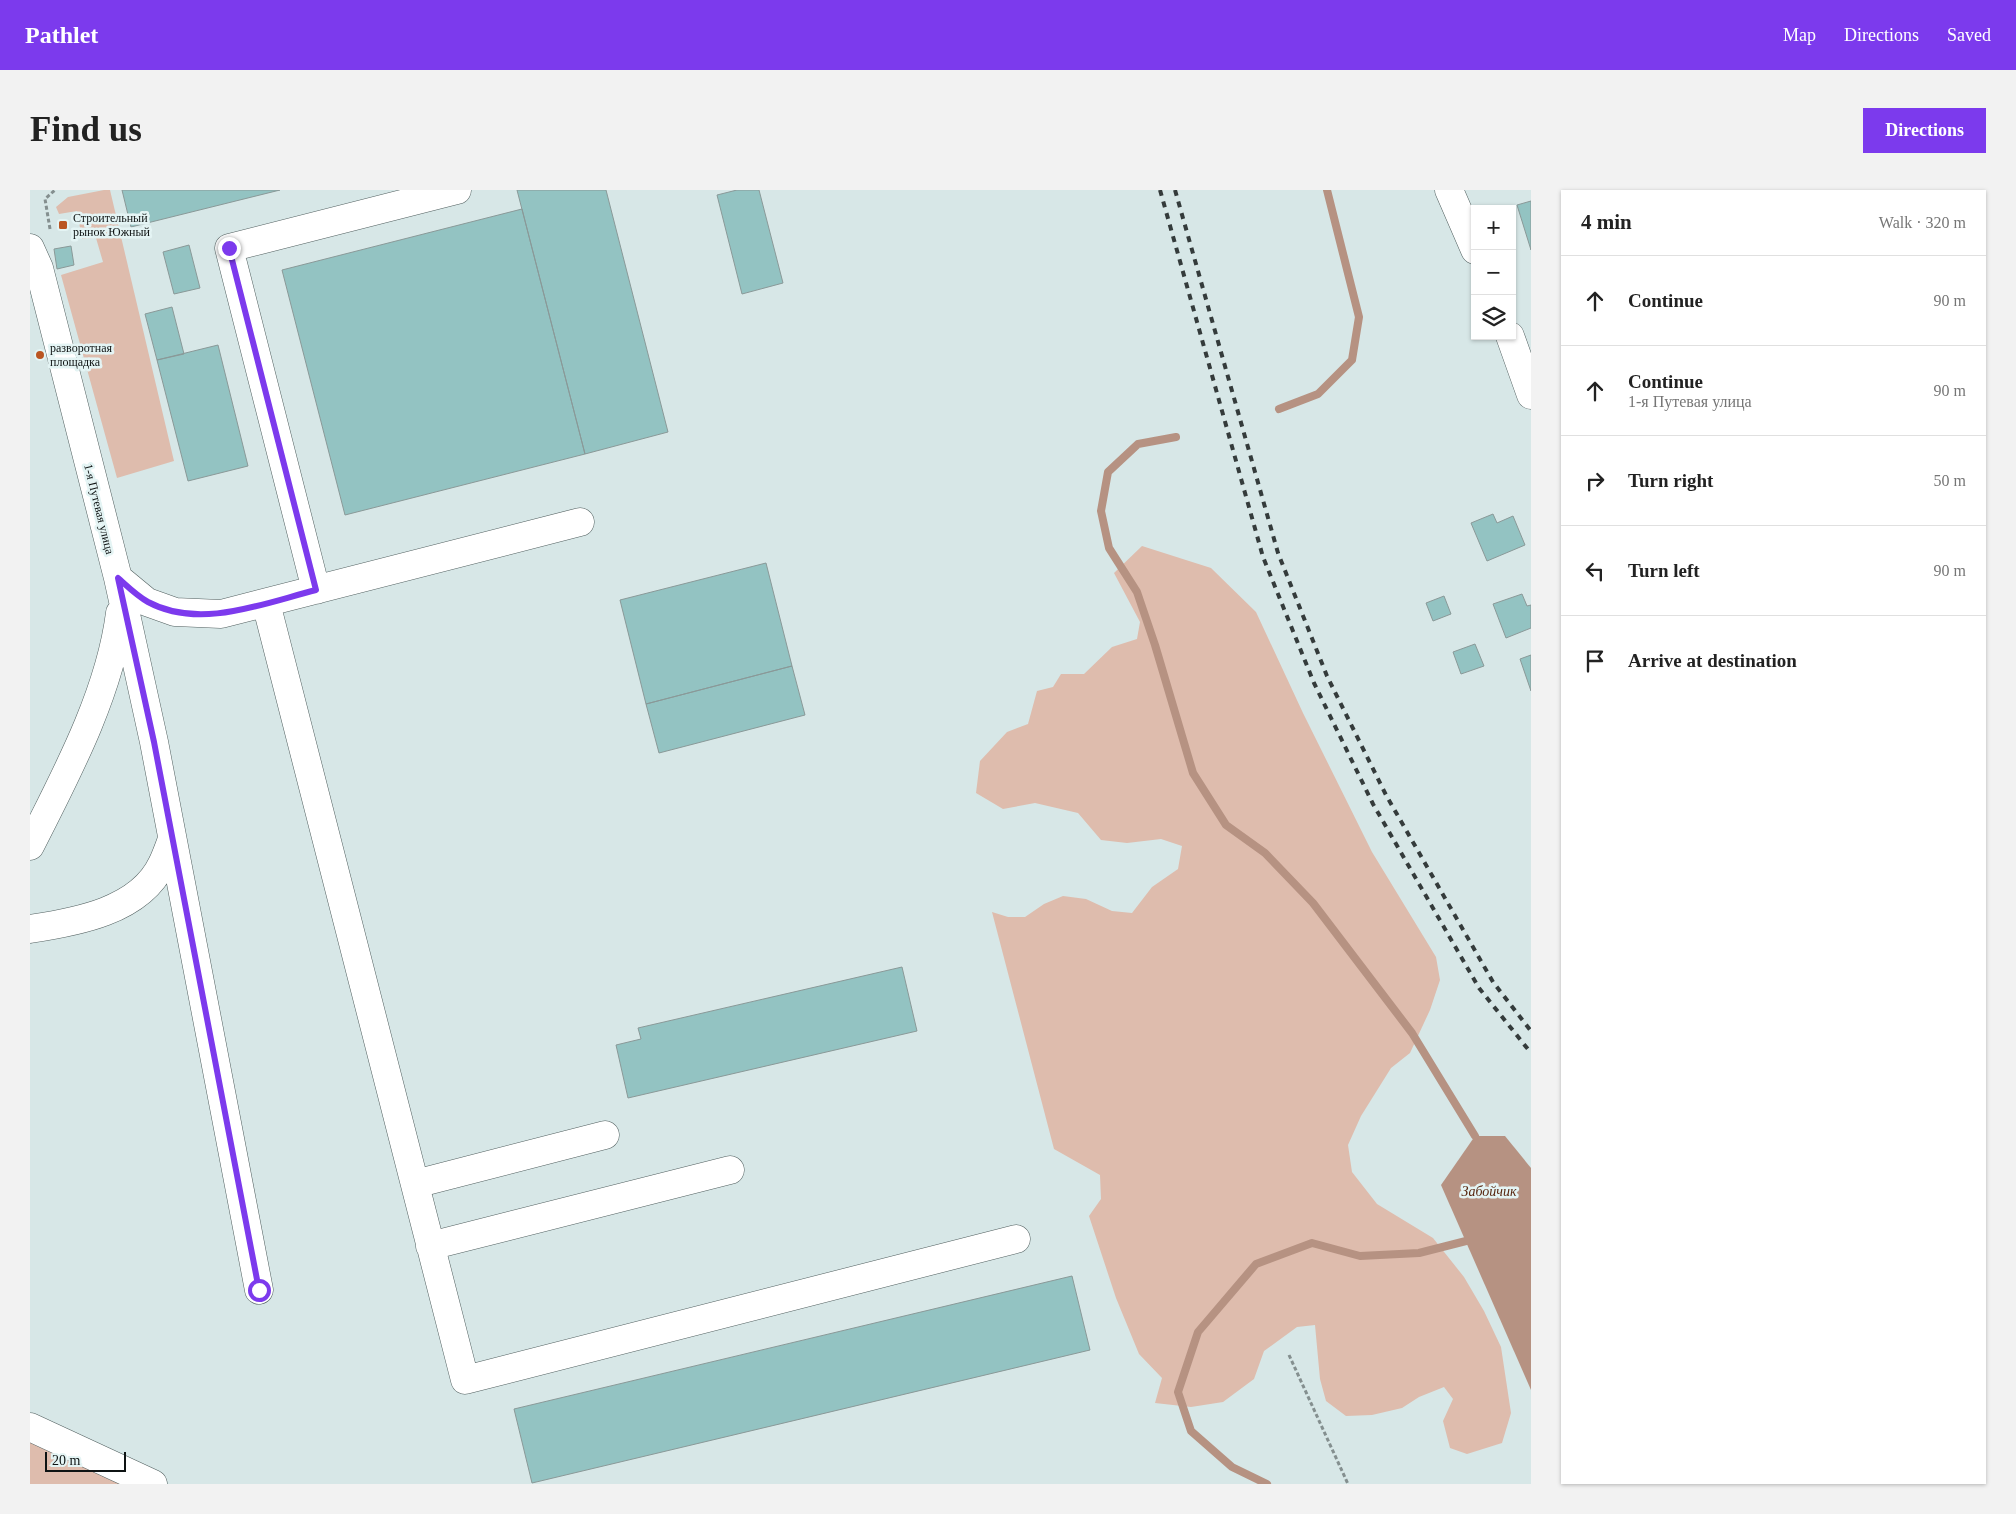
<!DOCTYPE html>
<html lang="en">
<head>
<meta charset="utf-8">
<style>
  body { margin:0; font-family:Georgia,serif; background:#f2f2f2; color:#222 }
  .controls { position:absolute; right:15px; top:15px; display:grid; overflow:hidden; border-radius:0px; box-shadow:0 1px 4px #0004 }
  .controls button { width:45px; height:45px; display:grid; place-items:center; padding:0; border:0; border-bottom:1px solid #e0e0e0; background:#fff; color:#222; font:25px sans-serif }
  .scale { position:absolute; left:15px; bottom:12px; width:81px; box-sizing:border-box; padding-left:5px; border:2px solid #0e1313; border-top:0; font-size:14px; line-height:18px; white-space:nowrap; color:#0e1313; -webkit-text-stroke:4px #e4f4f4; paint-order:stroke }
  .stop { position:absolute; width:15px; height:15px; margin:-11px; border:4px solid #7c3aed; border-radius:50%; background:#fff }
  .stop.end { background:#7c3aed; border-color:#fff; box-shadow:0 1px 5px #0008 }
  .list { margin:0; padding:0; list-style:none }
  h2 { display:flex; justify-content:space-between; align-items:center; height:65px; margin:0; padding:0 20px; font-size:21px }
  h2 small { font-size:16px; font-weight:400; color:#767676 }
  .list li { display:grid; grid-template-columns:32px 1fr auto; gap:15px; align-items:center; box-sizing:border-box; height:90px; padding:0 20px; border-top:1px solid #e0e0e0 }
  .list b { display:block; font-size:19px; white-space:nowrap }
  .list p { margin:0; font-size:16px; white-space:nowrap; color:#767676 }
  .list em { font-size:16px; font-style:normal; color:#767676 }
  .icon { flex:none; width:28px; height:28px; fill:none; stroke:currentColor; stroke-width:2; stroke-linecap:round; stroke-linejoin:round }
  .map { position:relative; flex:none; width:1501px; height:1294px; overflow:hidden; border-radius:0px }
  header { display:flex; align-items:center; gap:30px; box-sizing:border-box; height:70px; padding:0 25px; background:#7c3aed; color:#fff }
  header strong { font-size:24px }
  nav { display:flex; gap:28px; margin-inline-start:auto; font-size:18px }
  .intro { display:flex; align-items:center; justify-content:space-between; box-sizing:border-box; height:120px; padding:0 30px }
  h1 { margin:0; font-size:35px }
  .button { padding:12px 22px; border-radius:0px; background:#7c3aed; color:#fff; font-size:18px; font-weight:700 }
  main { display:flex; gap:30px; padding:0 30px }
  aside { flex:1; background:#fff; border-radius:0px; box-shadow:0 1px 4px #0004 }
  .map>svg:first-child { display:block }
  .green { fill:#debcad }
  .water { fill:#b69282 }
  .lines { fill:none; stroke-linecap:round; stroke-linejoin:round }
  .stream { stroke:#b69282; stroke-width:8 }
  .building { fill:#93c3c2; stroke:#8a9998 }
  .minor-casing { stroke:#515f5f; stroke-width:29 }
  .path { stroke:#848f8f; stroke-width:3; stroke-dasharray:4 2.5; stroke-linecap:butt }
  .minor { stroke:#fff; stroke-width:28 }
  .rail { stroke:#343b3b; stroke-width:4; stroke-dasharray:6 6; stroke-linecap:butt }
  .route { stroke:#7c3aed; stroke-width:6 }
  .poi-dot { fill:#ba5522; stroke:#e4f4f4; stroke-width:2 }
  .labels { text-anchor:middle; dominant-baseline:central; stroke-width:5; stroke-linejoin:round; paint-order:stroke }
  .poi-label { font-size:12px; fill:#0e1313; stroke:#e4f4f4; text-anchor:start }
  .street-label { font-size:12px; fill:#0e1313; stroke:#e4f4f4 }
  .water-label { font-size:14px; font-style:italic; fill:#592811; stroke:#e4f4f4 }
</style>
</head>
<body>
<header>
<strong>Pathlet</strong>
<nav><a>Map</a><a>Directions</a><a>Saved</a></nav>
</header>
<div class="intro"><h1>Find us</h1><a class="button">Directions</a></div>
<main>
<div class="map">
<svg width="1501" height="1294" viewBox="0 0 1501 1294">
  <rect width="100%" height="100%" fill="#d7e7e7"/>
  <path class="green" d="M74,0H80L144,271L87,288L31,85L73,72L66,48L52,49L47,21L29,24L26,17L38,7Z
    M1112,356L1181,378L1226,422L1273,523L1342,662L1406,767L1410,790L1400,820L1380,863L1361,878L1331,926L1318,955L1322,982L1347,1014L1403,1048L1434,1087L1454,1121L1471,1157L1481,1223L1472,1253L1437,1264L1420,1258L1413,1231L1423,1209L1414,1197L1389,1207L1372,1218L1342,1225L1316,1226L1296,1211L1290,1189L1285,1135L1267,1137L1234,1161L1224,1189L1193,1212L1161,1217L1125,1213L1132,1188L1109,1164L1086,1108L1059,1026L1071,1009L1070,985L1024,959L962,722L978,727H995L1014,714L1033,706L1056,709L1082,721L1102,723L1122,697L1148,679L1152,656L1131,649L1097,653L1071,650L1048,623L1005,613L973,619L946,603L950,571L977,542L998,534L1007,501L1023,497L1031,484H1054L1082,457L1107,449L1110,432L1084,383Z
    M0,1250L92,1294H0Z"/>
  <path class="water" d="M1445,946H1475L1501,978V1200L1411,995Z"/>
  <g class="lines">
    <path class="stream" d="M1249,219L1288,204L1322,170L1329,127L1297,0
      M1146,247L1108,254L1078,282L1071,321L1079,358L1107,402L1125,455L1163,583L1196,635L1235,663L1283,713L1382,843L1445,946
      M1237,1294L1202,1277L1161,1241L1148,1202L1168,1142L1226,1074L1282,1053L1330,1066L1389,1063L1436,1051"/>
  </g>
  <path class="building" d="M92,0H250L101,37Z
    M487,0H576L638,242L555,264Z
    M707,0H729L753,93L712,104L687,5Z
    M1501,11V60L1487,15Z
    M492,19L555,264L315,325L252,80Z
    M159,55L170,98L144,104L133,62Z
    M41,56L44,75L27,79L24,59Z
    M142,117L154,164L127,170L115,124Z
    M188,155L218,276L158,291L127,170Z
    M1463,324L1467,333L1483,326L1495,355L1457,371L1441,333Z
    M736,373L762,476L616,514L590,410Z
    M1492,404L1497,416L1501,415V438L1476,448L1463,414Z
    M1414,406L1421,424L1403,431L1396,413Z
    M1445,454L1454,476L1431,484L1423,462Z
    M1501,465V501L1490,469Z
    M762,476L775,525L629,563L616,514Z
    M872,777L887,841L598,908L586,855L611,849L608,838Z
    M1042,1086L1060,1160L502,1293L484,1219Z"/>
  <g class="lines">
    <defs>
      <path id="minor" d="M1419,0L1445,60
        M0,58L9,78L88,388L124,552L229,1100
        M1480,146L1501,205
        M88,388L117,412L145,422L191,424L550,332
        M286,400L199,58L427,0
        M236,413L435,1190L986,1049
        M0,656C36,585 80,503 90,423
        M0,739C46,732 110,721 132,674C136,666 139,657 142,649
        M385,994L575,945
        M400,1056L700,980
        M0,1237L123,1294"/>
    </defs>
    <use href="#minor" class="minor-casing"/>
    <path class="path" d="M20,39L15,9L25,0
      M1259,1165L1318,1294"/>
    <use href="#minor" class="minor"/>
    <path class="rail" d="M1130,0L1233,367L1284,493L1343,614L1449,798L1501,863
      M1145,0L1248,363L1297,486L1356,605L1463,792L1501,841"/>
  </g>
  <g class="lines">
    <path class="route" d="M199,58L286,400C234,413 170,440 118,412C107,406 97,396 88,388L124,552L229,1100"/>
  </g>
  <g class="poi-dot">
    <rect x="28" y="30" width="10" height="10" rx="2.5"/>
    <circle cx="10" cy="165" r="5"/>
  </g>
  <g class="labels">
    <g class="poi-label">
      <text x="43" y="28">Строительный<tspan x="43" dy="14">рынок Южный</tspan></text>
      <text x="20" y="158">разворотная<tspan x="20" dy="14">площадка</tspan></text>
    </g>
    <g class="street-label">
      <text transform="translate(69 319) rotate(76)">1-я Путевая улица</text>
    </g>
    <g class="water-label">
      <text x="1459" y="1001">Забойчик</text>
    </g>
  </g>
</svg>
<div class="controls">
<button>+</button>
<button>−</button>
<button><svg class="icon" aria-label="layers" viewBox="0 0 24 24"><path d="M12 4l9 5-9 5-9-5zM3 14l9 5 9-5"/></svg></button>
</div>
<div class="scale">20 m</div>
<div class="stop" style="left:229px;top:1100px"></div>
<div class="stop end" style="left:199px;top:58px"></div>
</div>
<aside>
<h2>4 min<small>Walk · 320 m</small></h2>
<ul class="list">
<li><svg class="icon" aria-label="ahead" viewBox="0 0 24 24"><path d="M12 20V5M6 11l6-6 6 6"/></svg><div><b>Continue</b></div><em>90 m</em></li>
<li><svg class="icon" aria-label="ahead" viewBox="0 0 24 24"><path d="M12 20V5M6 11l6-6 6 6"/></svg><div><b>Continue</b><p>1-я Путевая улица</p></div><em>90 m</em></li>
<li><svg class="icon" aria-label="right" viewBox="0 0 24 24"><path d="M7 20v-9h11M14 6l5 5-5 5"/></svg><div><b>Turn right</b></div><em>50 m</em></li>
<li><svg class="icon" aria-label="left" viewBox="0 0 24 24"><path d="M17 20v-9H6M10 6l-5 5 5 5"/></svg><div><b>Turn left</b></div><em>90 m</em></li>
<li><svg class="icon" aria-label="arrive" viewBox="0 0 24 24"><path d="M6 21V4h12l-3 4 3 4H6"/></svg><div><b>Arrive at destination</b></div></li>
</ul>
</aside>
</main>
</body>
</html>
